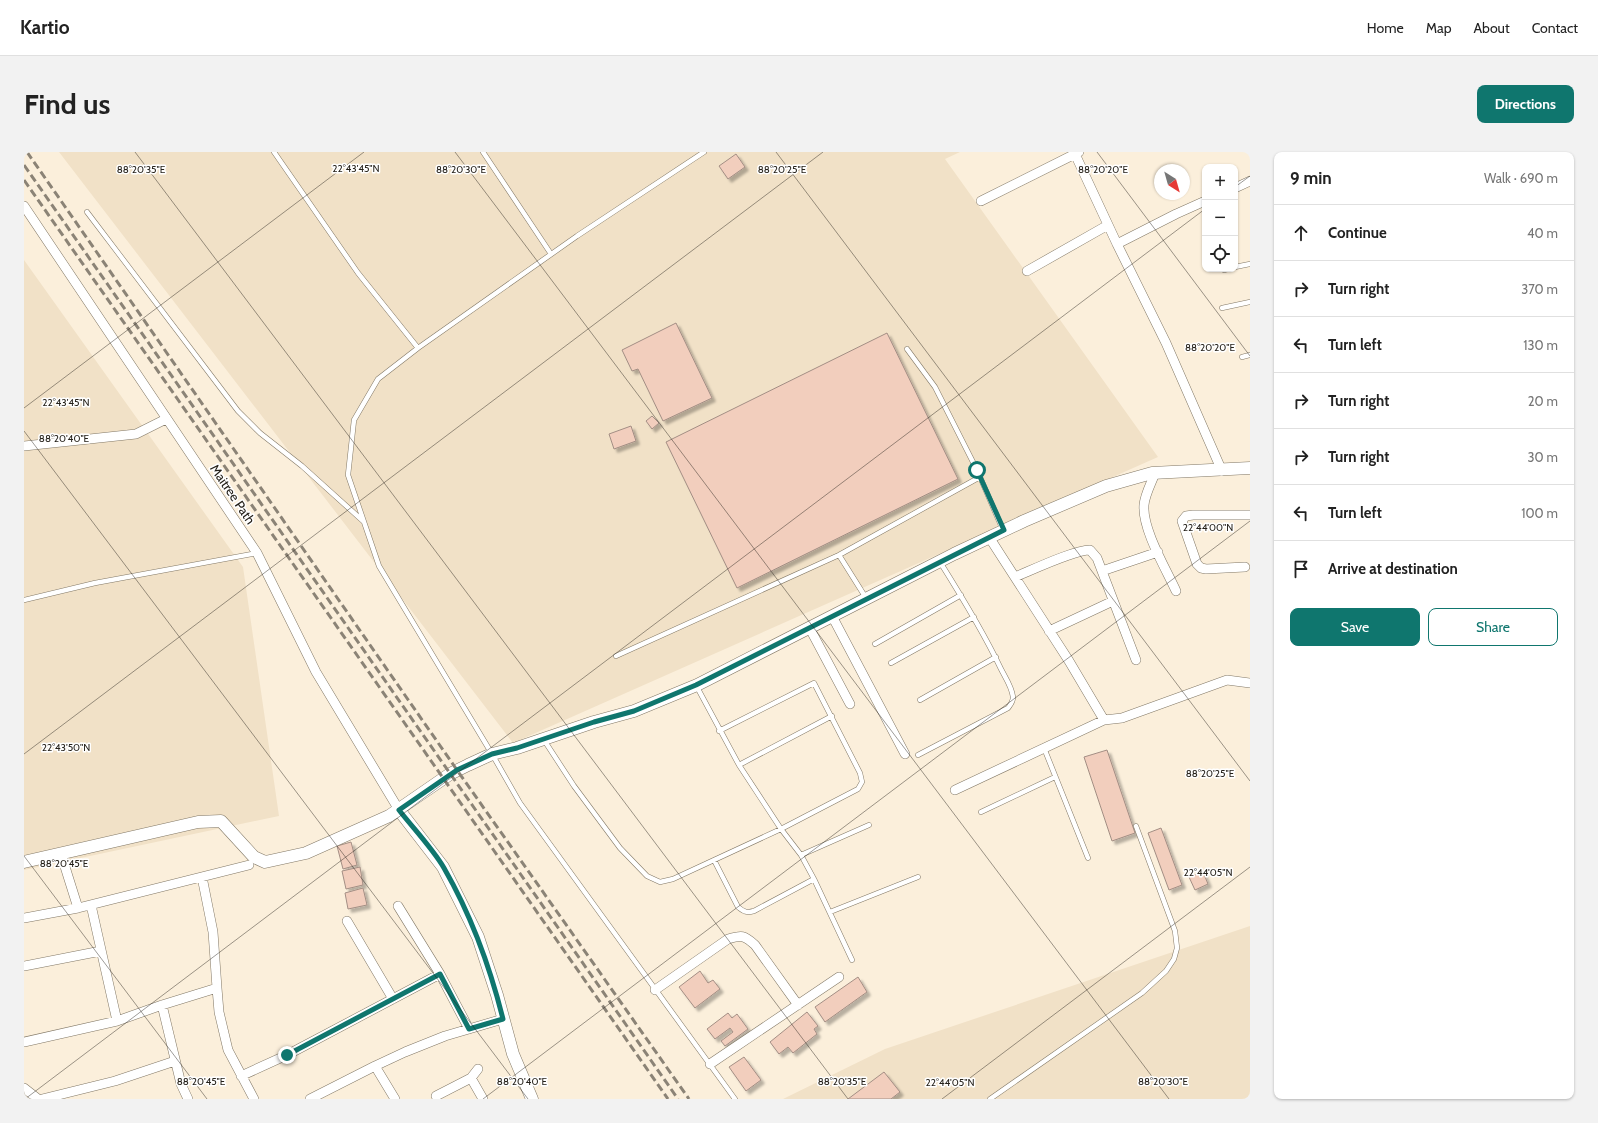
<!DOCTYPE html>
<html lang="en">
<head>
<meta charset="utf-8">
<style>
  body { margin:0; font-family:Cabin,sans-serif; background:#f2f2f2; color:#222 }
  .controls { position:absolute; right:12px; top:12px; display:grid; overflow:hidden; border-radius:8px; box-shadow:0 1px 3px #0004 }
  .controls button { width:36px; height:36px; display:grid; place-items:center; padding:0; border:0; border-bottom:1px solid #e0e0e0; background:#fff; color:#222; font:20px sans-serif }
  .compass { position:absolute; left:1130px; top:12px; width:36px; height:36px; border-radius:50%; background:#fff; box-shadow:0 1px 3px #0004; rotate:143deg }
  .stop { position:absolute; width:12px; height:12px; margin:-9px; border:3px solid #0f766e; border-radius:50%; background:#fff }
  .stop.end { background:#0f766e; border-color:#fff; box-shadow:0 1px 4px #0008 }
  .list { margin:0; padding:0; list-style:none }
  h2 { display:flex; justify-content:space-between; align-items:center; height:52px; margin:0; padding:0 16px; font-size:17px }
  h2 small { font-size:13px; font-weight:400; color:#767676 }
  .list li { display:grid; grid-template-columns:26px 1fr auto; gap:12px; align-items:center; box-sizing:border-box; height:56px; padding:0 16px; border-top:1px solid #e0e0e0 }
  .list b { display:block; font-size:15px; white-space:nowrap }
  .list em { font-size:13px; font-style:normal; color:#767676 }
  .actions { display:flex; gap:8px; padding:12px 16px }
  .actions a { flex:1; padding:9px 0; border:1px solid #0f766e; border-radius:8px; text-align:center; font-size:14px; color:#0f766e }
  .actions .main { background:#0f766e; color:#fff }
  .icon { flex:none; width:22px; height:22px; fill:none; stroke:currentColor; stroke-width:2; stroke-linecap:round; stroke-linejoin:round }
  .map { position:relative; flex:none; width:1226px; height:947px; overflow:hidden; border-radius:8px }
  header { display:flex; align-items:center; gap:24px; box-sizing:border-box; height:56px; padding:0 20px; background:#fff; border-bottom:1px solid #e0e0e0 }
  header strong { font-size:19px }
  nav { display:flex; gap:22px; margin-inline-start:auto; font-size:14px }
  .intro { display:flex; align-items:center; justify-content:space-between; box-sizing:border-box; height:96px; padding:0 24px }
  h1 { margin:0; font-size:28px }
  .button { padding:10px 18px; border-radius:8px; background:#0f766e; color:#fff; font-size:14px; font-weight:700 }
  main { display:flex; gap:24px; padding:0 24px }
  aside { flex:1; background:#fff; border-radius:8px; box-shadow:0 1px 3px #0004 }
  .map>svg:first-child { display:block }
  .built { fill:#f1e1c7 }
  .building { fill:#f2cebd; stroke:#a38e84; filter:url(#shadow) }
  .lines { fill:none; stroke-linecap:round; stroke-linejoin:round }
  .service-casing { stroke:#827866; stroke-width:5.5 }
  .minor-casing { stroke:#827866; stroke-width:10 }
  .tertiary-casing { stroke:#827866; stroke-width:13 }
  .service { stroke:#fff; stroke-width:4.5 }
  .minor { stroke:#fff; stroke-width:9 }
  .tertiary { stroke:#fff; stroke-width:12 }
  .rail { stroke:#8b8376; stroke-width:3; stroke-dasharray:8 4; stroke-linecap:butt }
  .route { stroke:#0f766e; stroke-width:5 }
  .ticks { fill:none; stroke:#25211a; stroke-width:1; stroke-opacity:0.45 }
  .labels { text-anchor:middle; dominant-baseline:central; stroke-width:3; stroke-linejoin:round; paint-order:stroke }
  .street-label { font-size:13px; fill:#25211a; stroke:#fff }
  .ticks-label { font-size:10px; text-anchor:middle; fill:#25211a; stroke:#fff; stroke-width:3; stroke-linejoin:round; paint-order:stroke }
</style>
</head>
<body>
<header>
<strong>Kartio</strong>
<nav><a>Home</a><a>Map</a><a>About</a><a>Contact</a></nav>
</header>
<div class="intro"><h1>Find us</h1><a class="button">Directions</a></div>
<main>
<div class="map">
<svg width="1226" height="947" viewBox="0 0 1226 947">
  <defs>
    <filter id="shadow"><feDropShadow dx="3.5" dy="3.5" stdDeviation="1" flood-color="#0004"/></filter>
  </defs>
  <rect width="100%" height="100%" fill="#fbefdb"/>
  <path class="built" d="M35,0H936L921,7L1134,305L489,591Z
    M0,108L219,415L255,664L0,718Z
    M1226,774V947H759L861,897Z"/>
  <path class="building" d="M712,2L721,15L704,27L695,14Z
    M652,171L688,246L639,269L614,217L608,219L598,198Z
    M863,181L934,327L713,436L642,290Z
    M628,264L635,271L628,277L622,269Z
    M607,274L612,289L590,297L585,282Z
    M1083,598L1111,681L1088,689L1060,605Z
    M1137,676L1158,733L1145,738L1124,681Z
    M327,690L333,713L319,717L313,694Z
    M336,715L339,733L322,737L318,719Z
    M1179,720L1184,732L1171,738L1165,725Z
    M339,736L343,753L324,757L321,741Z
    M676,819L684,831L689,828L696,837L671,856L655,835Z
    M834,825L843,840L801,870L791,855Z
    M783,860L794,874L790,877L793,882L769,901L764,895L755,902L746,890Z
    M704,861L708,866L713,862L724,877L701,894L697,889L709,880L706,876L691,887L683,877Z
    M720,905L737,928L722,939L705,915Z
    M860,920L876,940L867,947H824Z"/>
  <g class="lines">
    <defs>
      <path id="service" d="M250,0L334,121L394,196
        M459,0L527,102
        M680,0L553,84L394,196L354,227L330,268L324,323L355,414L468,602L496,651L711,947
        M63,60L214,259L236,281L278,314L339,369
        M1211,115L1226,112
        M1200,118L1204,117
        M1198,156L1226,150
        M883,197L911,235L953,318L979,378
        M1218,205L1226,203
        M815,403L842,446
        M0,448L71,431L233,401
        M851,492L937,443
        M592,504L815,403L956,325
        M867,511L950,465
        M673,535L715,613L757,677L777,703L790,727L828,808
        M896,548L972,505
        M520,588L550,634L596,696L623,724L636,730L649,727L757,677L834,637L838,630L836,621L790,531L695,579
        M1020,596L1064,706
        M894,603L984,556C987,552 989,550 989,545C988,535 981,525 977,517C959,479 938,445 916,410
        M715,613L808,564
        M957,660L1031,625
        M777,703L845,673
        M690,708L714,755C720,760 723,761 730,759L790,727
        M806,760L894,725
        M966,947L1118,841L1142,819L1150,807L1153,796L1151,779L1112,674"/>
      <path id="minor" d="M1051,2L1093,92
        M1211,36L1226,29
        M957,49L1055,0
        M1181,49L1152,62L1093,92L1142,191L1198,319
        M0,54L233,401L292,520L375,658
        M1003,119L1084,73
        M0,294L112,282L142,267
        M1131,321C1127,332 1121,342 1120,353C1118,377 1142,417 1152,439
        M965,385L1045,509L1080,568L1098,566L1203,528L1226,531
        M1221,415L1182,417L1177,416L1173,412L1158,369L1162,364L1169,363H1226
        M1078,419L1134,400
        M991,425C1008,418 1050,398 1066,398L1073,406L1112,508
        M808,464L881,602
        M785,475L826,552
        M1025,479L1089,449
        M931,638L1080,568
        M67,753L93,869
        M374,754L416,822L445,877
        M54,756L225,713
        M0,766L54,756L37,702
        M323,769L369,847
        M0,814L77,799
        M193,836L195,860L204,898L230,947
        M631,838L704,787C718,783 720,783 731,793L774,853
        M138,853L157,932L164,947
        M0,890L93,869L138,853L193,836L189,780L178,725
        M686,912L815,825
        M217,924L263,903L416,822
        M447,926L459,947
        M0,936L14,947
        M412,944L447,926L454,917
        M18,947L91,929L151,909
        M286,947L351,914
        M371,947L351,914L381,900L421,884L479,867"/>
      <path id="tertiary" d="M375,658L419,715L454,785L473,843L489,902L508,947
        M0,710L174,670L197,669L230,705L241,710L282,701L365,664L426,622L444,613L468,602L493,596L570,570L610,559L673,533L930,402L1000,369L1082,334L1128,321L1226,316"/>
    </defs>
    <use href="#service" class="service-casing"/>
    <use href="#minor" class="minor-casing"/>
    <use href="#tertiary" class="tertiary-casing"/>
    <use href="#service" class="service"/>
    <use href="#minor" class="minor"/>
    <use href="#tertiary" class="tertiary"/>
    <path class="rail" d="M3,0L433,618L665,947
      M0,13L654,947
      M0,28L644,947"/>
  </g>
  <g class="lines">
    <path class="route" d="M263,903L416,822L445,877L479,867C466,815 447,763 420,716C409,697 389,676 375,658L433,618L468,602L493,596L570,570L610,559L672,533L980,378L953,318"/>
  </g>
  <path class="ticks" d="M111,0L824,947M431,0L1145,947M752,0L1226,629M1073,0L1226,204M1211,35L1226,24M0,256L340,0M0,279L504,947M0,602L799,0M0,704L183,947M1,947L1181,57M459,947L1226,369M918,947L1226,715"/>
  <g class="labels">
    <g class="street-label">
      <text transform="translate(209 342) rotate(56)">Maitree Path</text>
    </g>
  </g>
  <g class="ticks-label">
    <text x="332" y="20">22°43'45"N</text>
    <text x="117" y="21">88°20'35"E</text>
    <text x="437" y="21">88°20'30"E</text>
    <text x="758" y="21">88°20'25"E</text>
    <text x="1079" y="21">88°20'20"E</text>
    <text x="1186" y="199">88°20'20"E</text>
    <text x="42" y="254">22°43'45"N</text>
    <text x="40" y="290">88°20'40"E</text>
    <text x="1184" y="379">22°44'00"N</text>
    <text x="42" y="599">22°43'50"N</text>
    <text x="1186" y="625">88°20'25"E</text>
    <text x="40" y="715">88°20'45"E</text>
    <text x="1184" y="724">22°44'05"N</text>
    <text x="177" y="933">88°20'45"E</text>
    <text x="498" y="933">88°20'40"E</text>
    <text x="818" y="933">88°20'35"E</text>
    <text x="1139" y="933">88°20'30"E</text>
    <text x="926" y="934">22°44'05"N</text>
  </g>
</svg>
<div class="controls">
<button>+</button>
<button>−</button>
<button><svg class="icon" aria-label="locate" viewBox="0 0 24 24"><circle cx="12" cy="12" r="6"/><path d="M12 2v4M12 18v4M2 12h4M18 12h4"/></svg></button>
</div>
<svg class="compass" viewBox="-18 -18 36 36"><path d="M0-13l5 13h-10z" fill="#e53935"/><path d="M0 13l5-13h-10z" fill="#767676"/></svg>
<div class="stop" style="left:953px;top:318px"></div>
<div class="stop end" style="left:263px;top:903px"></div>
</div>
<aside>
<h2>9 min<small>Walk · 690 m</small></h2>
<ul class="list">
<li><svg class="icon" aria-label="ahead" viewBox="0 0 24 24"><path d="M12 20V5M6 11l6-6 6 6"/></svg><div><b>Continue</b></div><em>40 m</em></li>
<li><svg class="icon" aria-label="right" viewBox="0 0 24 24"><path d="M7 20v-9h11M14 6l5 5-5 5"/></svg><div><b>Turn right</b></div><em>370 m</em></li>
<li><svg class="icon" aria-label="left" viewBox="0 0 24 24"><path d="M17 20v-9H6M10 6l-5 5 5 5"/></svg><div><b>Turn left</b></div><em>130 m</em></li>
<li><svg class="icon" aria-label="right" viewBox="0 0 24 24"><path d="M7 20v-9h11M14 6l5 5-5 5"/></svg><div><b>Turn right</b></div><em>20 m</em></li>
<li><svg class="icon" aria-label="right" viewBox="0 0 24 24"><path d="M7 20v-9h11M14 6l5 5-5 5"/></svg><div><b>Turn right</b></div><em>30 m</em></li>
<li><svg class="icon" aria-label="left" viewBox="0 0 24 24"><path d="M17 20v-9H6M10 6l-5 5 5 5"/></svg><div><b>Turn left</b></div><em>100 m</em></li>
<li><svg class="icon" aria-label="arrive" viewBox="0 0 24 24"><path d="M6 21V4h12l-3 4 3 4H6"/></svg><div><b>Arrive at destination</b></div></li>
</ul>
<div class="actions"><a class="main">Save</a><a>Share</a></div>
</aside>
</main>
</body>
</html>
